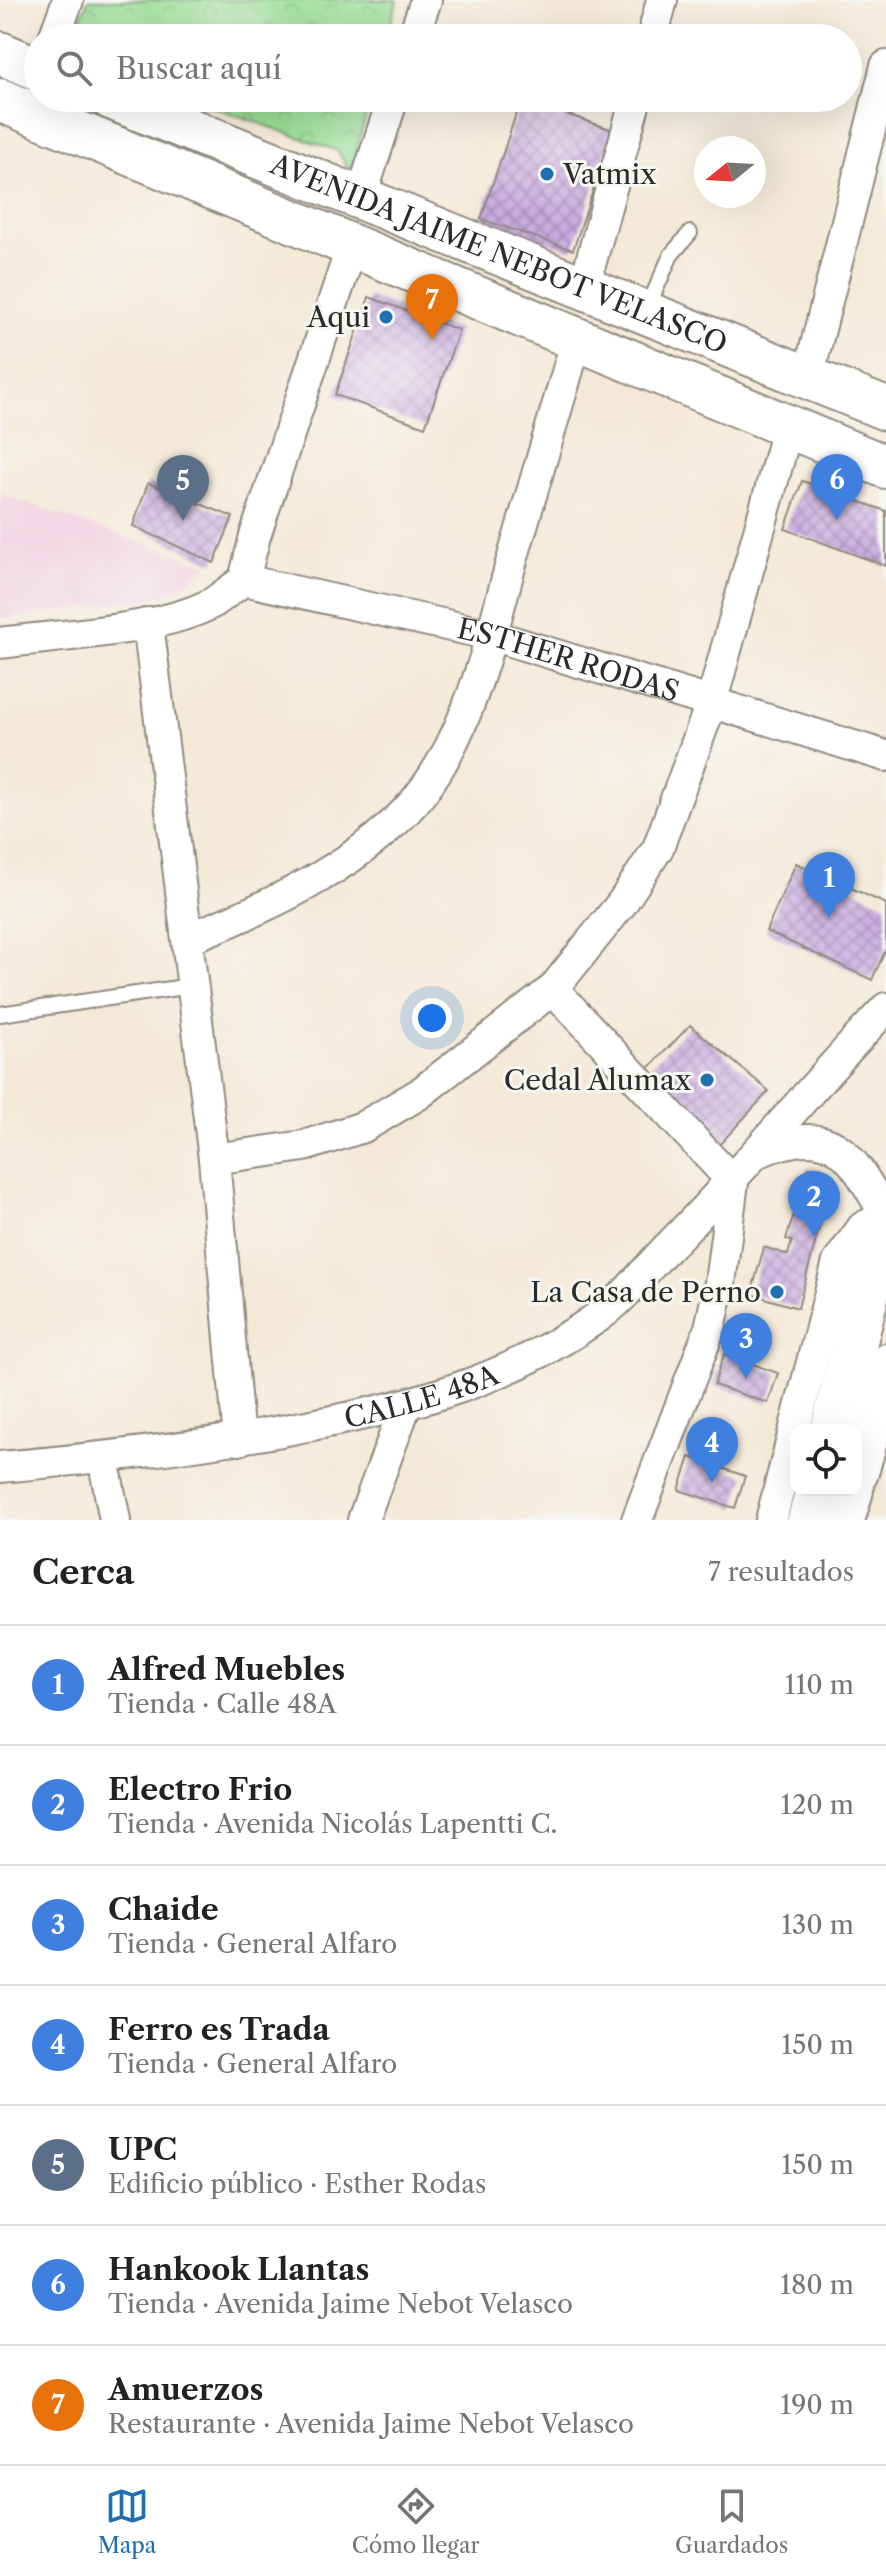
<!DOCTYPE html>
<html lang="es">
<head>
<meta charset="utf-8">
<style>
  body { margin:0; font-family:"Libre Caslon Text",serif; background:#f6f6f6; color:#222 }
  .controls { position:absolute; right:24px; bottom:24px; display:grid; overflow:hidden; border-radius:16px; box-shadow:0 8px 32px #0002 }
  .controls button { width:72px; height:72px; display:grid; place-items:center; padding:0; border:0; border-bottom:2px solid #e0e0e0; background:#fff; color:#222; font:40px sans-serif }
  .compass { position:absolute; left:694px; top:136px; width:72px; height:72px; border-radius:50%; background:#fff; box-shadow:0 8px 32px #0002; rotate:252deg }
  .you { position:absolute; left:432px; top:1018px; width:28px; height:28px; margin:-20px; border:6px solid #fff; border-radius:50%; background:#1a73e8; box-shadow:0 0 0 12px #1a73e833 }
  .badge { display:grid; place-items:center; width:52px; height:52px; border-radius:50%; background:#1f6fb2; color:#fff; font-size:26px; font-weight:700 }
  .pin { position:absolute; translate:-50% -66px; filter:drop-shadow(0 2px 4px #0008) }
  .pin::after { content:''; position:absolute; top:42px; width:28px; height:24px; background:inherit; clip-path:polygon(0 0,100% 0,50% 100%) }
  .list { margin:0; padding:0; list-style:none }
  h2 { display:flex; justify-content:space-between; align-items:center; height:104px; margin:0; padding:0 32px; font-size:34px }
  h2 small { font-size:26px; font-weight:400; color:#767676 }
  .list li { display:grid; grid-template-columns:52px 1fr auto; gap:24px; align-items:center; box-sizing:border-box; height:120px; padding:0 32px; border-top:2px solid #e0e0e0 }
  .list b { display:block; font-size:30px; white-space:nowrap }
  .list p { margin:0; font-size:26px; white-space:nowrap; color:#767676 }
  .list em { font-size:26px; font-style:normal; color:#767676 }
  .icon { flex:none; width:44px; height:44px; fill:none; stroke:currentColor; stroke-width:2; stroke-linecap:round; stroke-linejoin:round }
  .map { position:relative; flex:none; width:886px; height:1520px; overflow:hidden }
  .search { position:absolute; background:#fff; box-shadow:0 8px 32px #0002; left:24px; right:24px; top:24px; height:88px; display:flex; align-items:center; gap:20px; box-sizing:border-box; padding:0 28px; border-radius:44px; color:#767676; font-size:30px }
  .sheet { height:944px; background:#fff }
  nav { display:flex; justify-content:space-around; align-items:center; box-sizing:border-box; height:112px; border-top:2px solid #e0e0e0; background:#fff; font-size:22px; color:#767676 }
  nav a { display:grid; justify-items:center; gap:4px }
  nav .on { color:#1f6fb2 }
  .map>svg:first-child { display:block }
  .built { fill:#f2cfe0 }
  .park { fill:url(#park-crowns); stroke:#628460; stroke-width:2 }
  .building { fill:url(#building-cross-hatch) }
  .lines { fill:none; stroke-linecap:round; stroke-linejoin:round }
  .service-casing { stroke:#908a80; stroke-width:18 }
  .minor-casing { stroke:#908a80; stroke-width:34 }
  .secondary-casing { stroke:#908a80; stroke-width:46 }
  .primary-casing { stroke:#908a80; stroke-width:48 }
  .trunk-casing { stroke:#908a80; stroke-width:48 }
  .service { stroke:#fff; stroke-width:14 }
  .minor { stroke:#fff; stroke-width:30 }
  .secondary { stroke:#fff; stroke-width:42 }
  .primary { stroke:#fff; stroke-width:44 }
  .trunk { stroke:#fff; stroke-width:44 }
  .poi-dot { fill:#1f6fb2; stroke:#f6f6f2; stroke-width:3 }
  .labels { text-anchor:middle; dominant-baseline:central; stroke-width:6; stroke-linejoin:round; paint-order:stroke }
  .poi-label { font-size:28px; fill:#2b2b2b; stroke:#f6f6f2; text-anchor:end }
  .street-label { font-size:28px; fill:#2b2b2b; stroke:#f6f6f2 }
</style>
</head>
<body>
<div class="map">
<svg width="886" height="1520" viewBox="0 0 886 1520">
  <defs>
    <pattern id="park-crowns" width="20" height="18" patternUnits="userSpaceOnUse" patternTransform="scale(2)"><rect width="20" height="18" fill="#9ade96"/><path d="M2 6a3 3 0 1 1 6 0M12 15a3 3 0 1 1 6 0" fill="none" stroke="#85bf81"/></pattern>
    <pattern id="building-cross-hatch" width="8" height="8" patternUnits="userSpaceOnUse" patternTransform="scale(2)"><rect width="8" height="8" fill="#caace0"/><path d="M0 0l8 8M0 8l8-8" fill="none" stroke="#a48cb6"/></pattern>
  </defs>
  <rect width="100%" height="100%" fill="#f6f6f2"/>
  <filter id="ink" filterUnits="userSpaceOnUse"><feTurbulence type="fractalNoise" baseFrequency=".0125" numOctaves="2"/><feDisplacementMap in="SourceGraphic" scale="16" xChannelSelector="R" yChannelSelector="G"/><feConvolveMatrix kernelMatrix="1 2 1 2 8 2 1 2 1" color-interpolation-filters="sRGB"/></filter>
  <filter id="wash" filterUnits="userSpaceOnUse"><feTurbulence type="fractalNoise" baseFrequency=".006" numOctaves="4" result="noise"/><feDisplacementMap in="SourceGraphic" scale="32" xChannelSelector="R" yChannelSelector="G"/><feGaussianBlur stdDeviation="1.8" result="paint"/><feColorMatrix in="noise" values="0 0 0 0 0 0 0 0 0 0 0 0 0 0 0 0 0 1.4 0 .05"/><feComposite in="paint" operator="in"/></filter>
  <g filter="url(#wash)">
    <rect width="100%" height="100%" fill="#f4e9d6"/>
    <path class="built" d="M0,494L207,565L191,580L161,597L0,619Z"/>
    <path class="park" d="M88,0H393L397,1L387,38H72Z
      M176,98H371L350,173L338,151L208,105L199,110Z"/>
    <g id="blocks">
      <path class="building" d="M521,99L613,130L573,250L481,219Z
        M369,297L459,330L425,427L335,395Z
        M802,481L886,511V566L785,529Z
        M148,483L233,517L214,563L133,526Z
        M796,863L886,904V949L872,980L766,931Z
        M690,1025L769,1091L718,1146L649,1068Z
        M809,1167L833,1175L798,1308L751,1294L764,1247L788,1255L792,1241L786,1239Z
        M724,1354L778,1373L768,1403L714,1385Z
        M690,1457L745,1476L735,1508L679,1490Z"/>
    </g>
  </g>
  <g filter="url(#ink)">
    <use href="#blocks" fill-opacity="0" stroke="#908a80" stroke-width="2"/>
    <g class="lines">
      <defs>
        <path id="service" d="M646,311L671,255L690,233
          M0,1014L191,986"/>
        <g id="minor">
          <path d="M54,38L68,0"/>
          <path d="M413,38L426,0"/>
          <path d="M652,38L662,0"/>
          <path d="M361,197L393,98"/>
          <path d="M584,287L636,98"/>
          <path d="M808,377L886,66"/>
          <path id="s1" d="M244,580L491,635L886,756"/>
          <path d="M148,623L214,1159L239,1440"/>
          <path d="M0,643C59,635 163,631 214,602C224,595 234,587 244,580L255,536L352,246"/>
          <path d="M189,938C264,909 351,869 407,810C467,747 489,642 512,560C534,486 555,413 577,339"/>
          <path d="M553,989L733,1182L720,1283L710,1328L637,1520"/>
          <path d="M761,1151C837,1121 851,1156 886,1216L863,1227L838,1262L771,1520"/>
          <path d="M214,1159L304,1146L363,1127L419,1094L553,989L622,903L658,848L711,704L788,426"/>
          <path d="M103,1458L115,1520"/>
          <path id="s2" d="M0,1467C105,1458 208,1446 312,1425C416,1405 509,1380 598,1317C623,1300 644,1271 666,1249C743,1172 811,1087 886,1008"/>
          <path d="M363,1520L405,1407"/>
        </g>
        <g id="secondary">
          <path d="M0,53L38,69"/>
          <path id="s3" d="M111,98L886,409"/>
          <path d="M0,100L886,467"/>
        </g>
        <path id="primary" d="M833,1430L886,1216
          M810,1520L818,1490"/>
        <path id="trunk" d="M856,1472L886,1366
          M842,1520L851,1490"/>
      </defs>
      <use href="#service" class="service-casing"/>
      <use href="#minor" class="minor-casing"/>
      <use href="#secondary" class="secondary-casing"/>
      <use href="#primary" class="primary-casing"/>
      <use href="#trunk" class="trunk-casing"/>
      <use href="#service" class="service"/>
      <use href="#minor" class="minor"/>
      <use href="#secondary" class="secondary"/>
      <use href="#primary" class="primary"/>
      <use href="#trunk" class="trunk"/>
    </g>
  </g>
  <g class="poi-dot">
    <circle cx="547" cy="174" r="8"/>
    <circle cx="386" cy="317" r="8"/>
    <circle cx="707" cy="1080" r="8"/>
    <circle cx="777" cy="1292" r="8"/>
  </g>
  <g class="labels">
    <g class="poi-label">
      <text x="563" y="174" text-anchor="start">Vatmix</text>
      <text x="370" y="317">Aqui</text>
      <text x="691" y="1080">Cedal Alumax</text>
      <text x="761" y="1292">La Casa de Perno</text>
    </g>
    <g class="street-label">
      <text stroke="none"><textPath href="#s3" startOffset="418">AVENIDA JAIME NEBOT VELASCO</textPath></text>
      <text stroke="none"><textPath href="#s1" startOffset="334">ESTHER RODAS</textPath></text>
      <text stroke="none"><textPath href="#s2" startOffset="428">CALLE 48A</textPath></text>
    </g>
  </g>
</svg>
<div class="controls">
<button><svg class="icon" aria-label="locate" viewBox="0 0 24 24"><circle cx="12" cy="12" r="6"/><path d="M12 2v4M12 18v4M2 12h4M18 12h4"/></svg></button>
</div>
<svg class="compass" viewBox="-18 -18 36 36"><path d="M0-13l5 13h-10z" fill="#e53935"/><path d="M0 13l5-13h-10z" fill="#767676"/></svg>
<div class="you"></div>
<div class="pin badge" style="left:829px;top:918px;background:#3f7fe0">1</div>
<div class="pin badge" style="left:814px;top:1237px;background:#3f7fe0">2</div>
<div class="pin badge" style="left:746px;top:1379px;background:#3f7fe0">3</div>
<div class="pin badge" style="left:712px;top:1483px;background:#3f7fe0">4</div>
<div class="pin badge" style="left:183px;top:521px;background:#5c6f8a">5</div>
<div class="pin badge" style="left:837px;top:520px;background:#3f7fe0">6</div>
<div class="pin badge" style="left:432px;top:340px;background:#e8710a">7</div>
<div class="search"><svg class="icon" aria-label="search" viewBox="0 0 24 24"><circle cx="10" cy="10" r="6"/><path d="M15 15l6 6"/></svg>Buscar aquí</div>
</div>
<section class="sheet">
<h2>Cerca<small>7 resultados</small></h2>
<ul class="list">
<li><span class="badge" style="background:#3f7fe0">1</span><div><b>Alfred Muebles</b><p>Tienda · Calle 48A</p></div><em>110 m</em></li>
<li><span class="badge" style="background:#3f7fe0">2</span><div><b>Electro Frio</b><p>Tienda · Avenida Nicolás Lapentti C.</p></div><em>120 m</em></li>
<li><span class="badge" style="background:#3f7fe0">3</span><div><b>Chaide</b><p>Tienda · General Alfaro</p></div><em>130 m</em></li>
<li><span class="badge" style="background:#3f7fe0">4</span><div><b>Ferro es Trada</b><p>Tienda · General Alfaro</p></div><em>150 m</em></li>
<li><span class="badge" style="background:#5c6f8a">5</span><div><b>UPC</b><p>Edificio público · Esther Rodas</p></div><em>150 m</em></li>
<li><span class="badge" style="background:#3f7fe0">6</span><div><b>Hankook Llantas</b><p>Tienda · Avenida Jaime Nebot Velasco</p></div><em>180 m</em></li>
<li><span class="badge" style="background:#e8710a">7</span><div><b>Amuerzos</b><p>Restaurante · Avenida Jaime Nebot Velasco</p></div><em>190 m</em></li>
</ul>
</section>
<nav>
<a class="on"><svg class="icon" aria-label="map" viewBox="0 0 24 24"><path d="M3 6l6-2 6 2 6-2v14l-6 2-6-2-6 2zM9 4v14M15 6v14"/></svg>Mapa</a>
<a><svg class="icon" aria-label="directions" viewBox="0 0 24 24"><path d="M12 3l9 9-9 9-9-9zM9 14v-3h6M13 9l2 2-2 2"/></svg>Cómo llegar</a>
<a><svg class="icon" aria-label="saved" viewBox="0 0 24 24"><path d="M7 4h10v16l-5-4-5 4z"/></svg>Guardados</a>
</nav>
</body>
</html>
